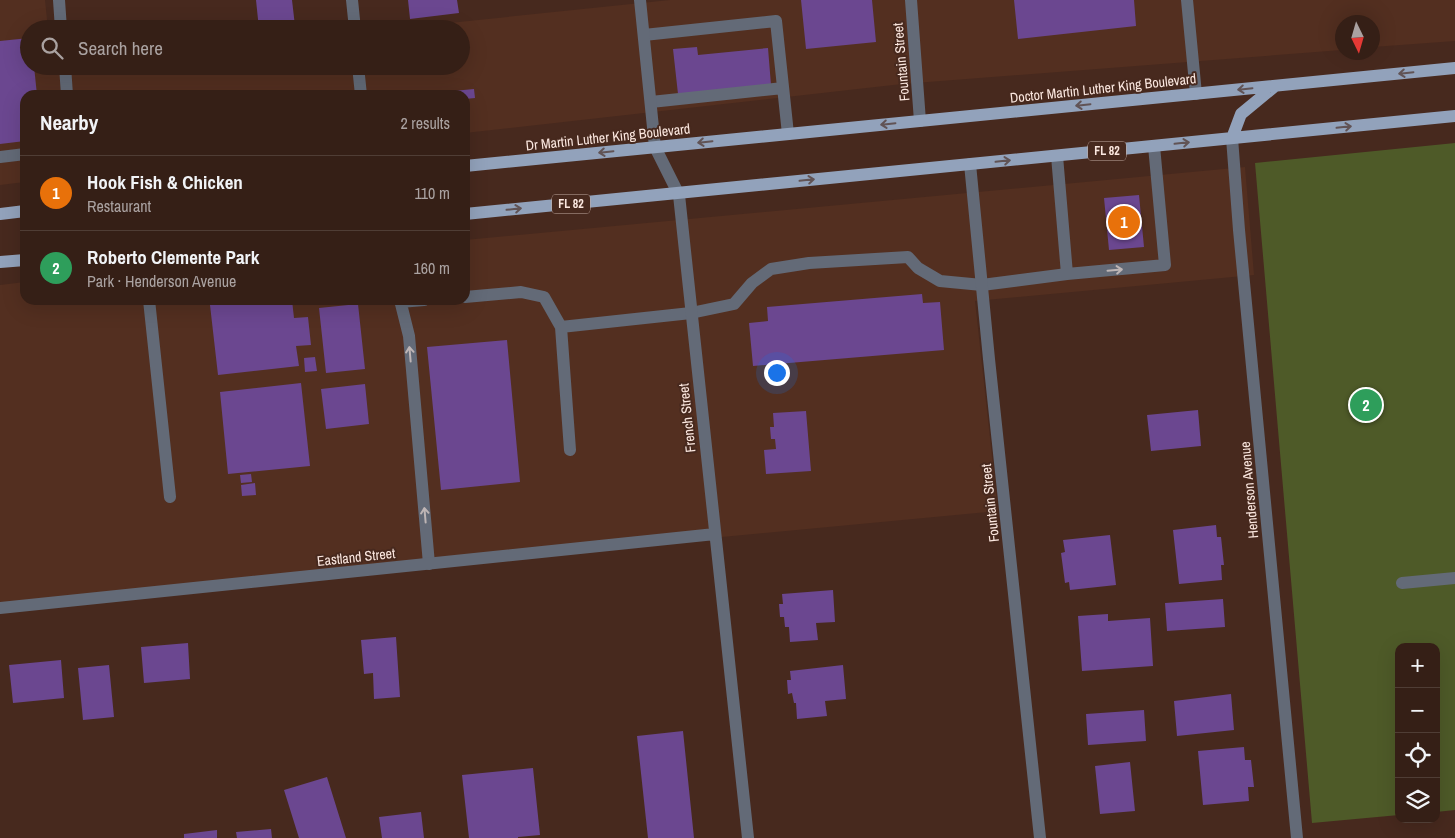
<!DOCTYPE html>
<html lang="en">
<head>
<meta charset="utf-8">
<style>
  body { margin:0; font-family:"Archivo Narrow",sans-serif; background:#402c23; color:#f1f3f6 }
  .controls { position:absolute; right:15px; bottom:15px; display:grid; overflow:hidden; border-radius:10px; box-shadow:0 5px 20px #0002 }
  .controls button { width:45px; height:45px; display:grid; place-items:center; padding:0; border:0; border-bottom:1px solid #4f3d35; background:#351f16; color:#f1f3f6; font:25px sans-serif }
  .compass { position:absolute; left:1335px; top:15px; width:45px; height:45px; border-radius:50%; background:#351f16; box-shadow:0 5px 20px #0002; rotate:175deg }
  .you { position:absolute; left:776px; top:372px; width:18px; height:18px; margin:-12px; border:4px solid #fff; border-radius:50%; background:#1a73e8; box-shadow:0 0 0 8px #1a73e833 }
  .badge { display:grid; place-items:center; width:32px; height:32px; border-radius:50%; background:#b6c148; color:#fff; font-size:16px; font-weight:700 }
  .pin { position:absolute; translate:-50% -50%; border:2px solid #fff; box-shadow:0 1px 5px #0006 }
  .list { margin:0; padding:0; list-style:none }
  h2 { display:flex; justify-content:space-between; align-items:center; height:65px; margin:0; padding:0 20px; font-size:21px }
  h2 small { font-size:16px; font-weight:400; color:#aaa2a1 }
  .list li { display:grid; grid-template-columns:32px 1fr auto; gap:15px; align-items:center; box-sizing:border-box; height:75px; padding:0 20px; border-top:1px solid #4f3d35 }
  .list b { display:block; font-size:19px; white-space:nowrap }
  .list p { margin:0; font-size:16px; white-space:nowrap; color:#aaa2a1 }
  .list em { font-size:16px; font-style:normal; color:#aaa2a1 }
  .icon { flex:none; width:28px; height:28px; fill:none; stroke:currentColor; stroke-width:2; stroke-linecap:round; stroke-linejoin:round }
  .map { position:relative; flex:none; width:1455px; height:838px; overflow:hidden }
  .search { position:absolute; background:#351f16; box-shadow:0 5px 20px #0002; left:20px; top:20px; width:450px; height:55px; display:flex; align-items:center; gap:12px; box-sizing:border-box; padding:0 18px; border-radius:28px; color:#aaa2a1; font-size:19px }
  .panel { position:absolute; background:#351f16; box-shadow:0 5px 20px #0002; left:20px; top:90px; width:450px; height:215px; border-radius:15px }
  .map>svg:first-child { display:block }
  .built { fill:#532f20 }
  .green { fill:#4e5a28 }
  .building { fill:#6b4790 }
  .lines { fill:none; stroke-linecap:round; stroke-linejoin:round }
  .lane { stroke:#636a77; stroke-width:12 }
  .street { stroke:#636a77; stroke-width:12 }
  .primary { stroke:#92a2bb; stroke-width:12 }
  .oneway { stroke:#615355 }
  .oneway2 { stroke:#beb5b5 }
  .labels { text-anchor:middle; dominant-baseline:central; stroke-width:4; stroke-linejoin:round; paint-order:stroke }
  .shield { fill:#47291e; stroke:#c5aea5; stroke-width:1 }
  .shield-label { font-size:12px; font-weight:bold; fill:#fbe7df }
  .street-label { font-size:14px; fill:#fbe7df; stroke:#47291e }
</style>
</head>
<body>
<div class="map">
<svg width="1455" height="838" viewBox="0 0 1455 838">
  <rect width="100%" height="100%" fill="#47291e"/>
  <path class="built" d="M0,0H45L48,29H29V66H461V29H391L670,0H1455V41L1373,47L1372,22H1342V50L902,84L465,133V95H25V182L0,185Z
    M1245,167L1254,275L975,301L998,511L0,605V285L25,282V300H465V240Z"/>
  <path class="green" d="M1455,143V810L1436,812V647H1399V815L1312,823L1255,163Z"/>
  <path class="building" d="M256,0H292L295,26L259,29Z
    M408,0H457L459,13L410,19Z
    M801,0H872L876,42L806,49Z
    M1014,0H1134L1136,26L1018,39Z
    M29,38V66H34L37,95H25V141L0,144V41Z
    M697,47L698,55L768,48L771,85L678,94L673,49Z
    M474,89L475,98L465,99V95H453V91Z
    M442,90L443,95H404V94Z
    M1139,195L1144,247L1109,250L1104,198Z
    M922,294L923,303L940,302L944,350L753,366L749,323L768,321L767,307Z
    M257,300H292L294,318L308,317L311,345L296,346L299,366L218,375L210,305Z
    M358,304L365,369L326,373L319,308Z
    M507,340L520,482L441,490L427,347Z
    M315,357L317,371L305,372L304,358Z
    M301,383L310,466L228,474L220,392Z
    M365,384L369,424L326,429L321,389Z
    M1198,410L1201,446L1151,451L1147,415Z
    M806,411L811,471L766,474L764,450L776,449L775,439H771L770,427H774L773,413Z
    M251,474L252,482L241,483L240,475Z
    M255,483L256,495L242,496L241,485Z
    M1216,525L1217,537H1221L1224,565H1221L1222,580L1179,584L1173,530Z
    M1110,535L1116,585L1070,590L1069,582L1065,583L1061,553L1065,552L1063,540Z
    M833,590L835,622L816,623L818,640L790,642L789,627H785L784,617H780L779,604H783L782,594Z
    M1223,599L1225,627L1167,631L1165,603Z
    M1108,614V621L1150,618L1153,666L1082,671L1078,616Z
    M396,637L400,697L374,699L373,673L364,674L361,640Z
    M188,643L190,679L144,683L141,647Z
    M61,660L64,698L13,703L9,665Z
    M109,665L114,717L83,720L78,668Z
    M843,665L846,699L825,701L827,716L797,719L796,703H794L792,693L788,694L787,680H791L790,671Z
    M1231,694L1234,730L1177,736L1174,701Z
    M1144,710L1146,741L1088,745L1086,714Z
    M683,731L694,838H648L637,736Z
    M1244,747L1245,760H1251L1254,787H1248L1249,801L1203,805L1198,751Z
    M1130,762L1135,811L1100,814L1095,766Z
    M533,768L540,835L518,837V838H469L462,775Z
    M327,777L346,838H299L284,790Z
    M421,812L424,838H382L379,817Z
    M271,829L272,838H237L236,832Z
    M217,830V838H184V834Z"/>
  <g class="lines">
    <path class="lane" d="M644,35L776,21L788,134
      M651,102L783,88
      M0,157L25,154
      M1067,274L1165,265L1154,146
      M465,297L521,292L544,297L561,327L691,313L734,304L752,283L771,269L809,263L908,257L918,268L940,281L982,285L1067,274L1057,156
      M149,300L170,497
      M400,300L409,336L429,564
      M400,302L424,300
      M561,327L570,450
      M1402,583L1455,578"/>
    <path class="street" d="M59,0L61,29
      M352,0L355,29
      M640,0L655,147L679,195L748,838
      M911,0L920,121
      M1187,0L1196,94
      M65,66L67,95
      M358,66L361,95
      M1232,138L1239,230L1297,838
      M970,164L989,359L1040,838
      M0,608L715,534"/>
    <path class="primary" d="M1232,138L1241,114L1275,86
      M465,166L1455,68
      M0,214L25,211
      M465,214L1455,116
      M0,262L25,260"/>
  </g>
  <defs><path id="oneway-shaft" d="M-6 0H5M1.5-3L5.5 0L1.5 3" fill="none" stroke-width="1.6" stroke-linecap="round" stroke-linejoin="round" transform="scale(1.25)"/></defs>
  <g class="oneway">
    <use href="#oneway-shaft" transform="translate(1406 73) rotate(174)"/>
    <use href="#oneway-shaft" transform="translate(1245 89) rotate(174)"/>
    <use href="#oneway-shaft" transform="translate(1083 105) rotate(174)"/>
    <use href="#oneway-shaft" transform="translate(888 124) rotate(174)"/>
    <use href="#oneway-shaft" transform="translate(1344 127) rotate(-6)"/>
    <use href="#oneway-shaft" transform="translate(705 142) rotate(174)"/>
    <use href="#oneway-shaft" transform="translate(1182 143) rotate(-6)"/>
    <use href="#oneway-shaft" transform="translate(606 152) rotate(174)"/>
    <use href="#oneway-shaft" transform="translate(1003 161) rotate(-6)"/>
    <use href="#oneway-shaft" transform="translate(807 180) rotate(-6)"/>
    <use href="#oneway-shaft" transform="translate(514 209) rotate(-6)"/>
  </g>
  <g class="oneway2">
    <use href="#oneway-shaft" transform="translate(1115 270) rotate(-5)"/>
    <use href="#oneway-shaft" transform="translate(410 354) rotate(-95)"/>
    <use href="#oneway-shaft" transform="translate(425 515) rotate(-95)"/>
  </g>
  <g class="labels">
    <g class="shield">
      <rect x="1088" y="141.5" width="38" height="19" rx="4"/>
      <rect x="552" y="194.5" width="38" height="19" rx="4"/>
    </g>
    <g class="shield-label">
      <text x="1107" y="151">FL 82</text>
      <text x="571" y="204">FL 82</text>
    </g>
    <g class="street-label">
      <text transform="translate(901 62) rotate(-95)">Fountain Street</text>
      <text transform="translate(1103 88) rotate(-6)">Doctor Martin Luther King Boulevard</text>
      <text transform="translate(608 137) rotate(-6)">Dr Martin Luther King Boulevard</text>
      <text transform="translate(687 418) rotate(-96)">French Street</text>
      <text transform="translate(1249 490) rotate(-95)">Henderson Avenue</text>
      <text transform="translate(990 503) rotate(-96)">Fountain Street</text>
      <text transform="translate(356 557) rotate(-6)">Eastland Street</text>
    </g>
  </g>
</svg>
<div class="controls">
<button>+</button>
<button>−</button>
<button><svg class="icon" aria-label="locate" viewBox="0 0 24 24"><circle cx="12" cy="12" r="6"/><path d="M12 2v4M12 18v4M2 12h4M18 12h4"/></svg></button>
<button><svg class="icon" aria-label="layers" viewBox="0 0 24 24"><path d="M12 4l9 5-9 5-9-5zM3 14l9 5 9-5"/></svg></button>
</div>
<svg class="compass" viewBox="-18 -18 36 36"><path d="M0-13l5 13h-10z" fill="#e53935"/><path d="M0 13l5-13h-10z" fill="#aaa2a1"/></svg>
<div class="you"></div>
<div class="pin badge" style="left:1124px;top:222px;background:#e8710a">1</div>
<div class="pin badge" style="left:1366px;top:405px;background:#2e9e5b">2</div>
<div class="search"><svg class="icon" aria-label="search" viewBox="0 0 24 24"><circle cx="10" cy="10" r="6"/><path d="M15 15l6 6"/></svg>Search here</div>
<section class="panel">
<h2>Nearby<small>2 results</small></h2>
<ul class="list">
<li><span class="badge" style="background:#e8710a">1</span><div><b>Hook Fish &amp; Chicken</b><p>Restaurant</p></div><em>110 m</em></li>
<li><span class="badge" style="background:#2e9e5b">2</span><div><b>Roberto Clemente Park</b><p>Park · Henderson Avenue</p></div><em>160 m</em></li>
</ul>
</section>
</div>
</body>
</html>
